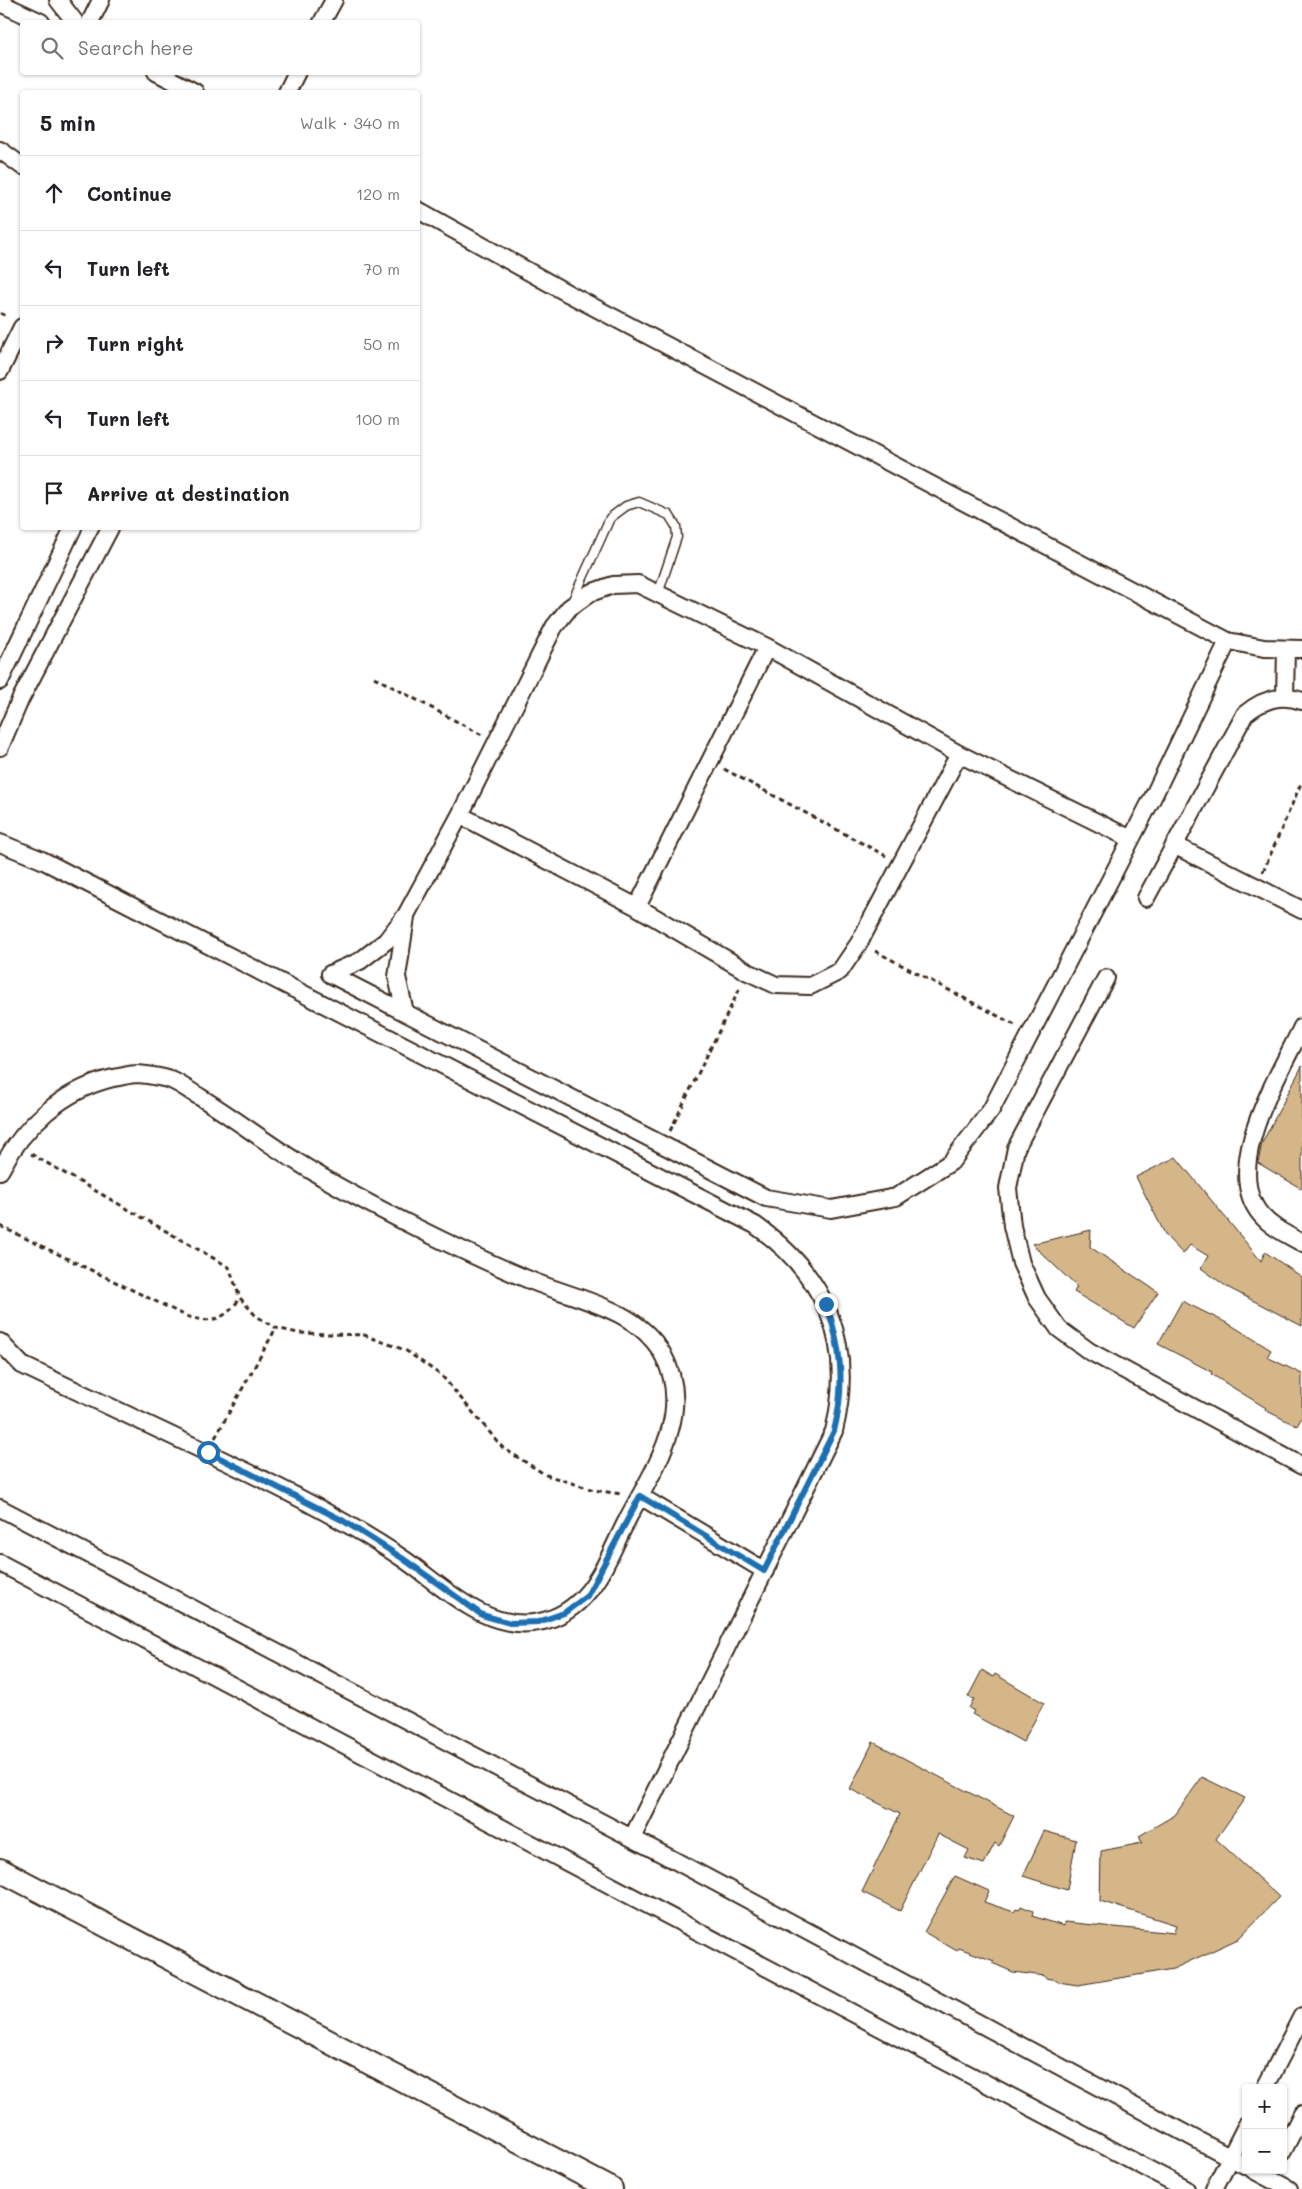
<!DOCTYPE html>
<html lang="en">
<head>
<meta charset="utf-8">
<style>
  body { margin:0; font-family:Mali,sans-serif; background:#f2f2f2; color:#202124 }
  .controls { position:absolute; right:15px; bottom:15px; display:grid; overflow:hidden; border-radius:5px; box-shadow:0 1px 4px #0004 }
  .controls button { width:45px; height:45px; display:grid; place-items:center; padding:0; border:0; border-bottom:1px solid #e0e0e0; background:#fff; color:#202124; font:25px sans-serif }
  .stop { position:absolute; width:15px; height:15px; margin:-11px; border:4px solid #1f6fb2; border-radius:50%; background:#fff }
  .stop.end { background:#1f6fb2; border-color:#fff; box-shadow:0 1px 5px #0008 }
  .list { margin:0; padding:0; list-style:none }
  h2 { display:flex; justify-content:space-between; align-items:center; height:65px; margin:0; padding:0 20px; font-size:21px }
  h2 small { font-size:16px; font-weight:400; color:#757577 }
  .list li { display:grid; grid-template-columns:32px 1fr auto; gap:15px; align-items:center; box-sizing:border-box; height:75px; padding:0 20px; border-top:1px solid #e0e0e0 }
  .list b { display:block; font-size:19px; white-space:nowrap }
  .list em { font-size:16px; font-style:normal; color:#757577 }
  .icon { flex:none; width:28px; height:28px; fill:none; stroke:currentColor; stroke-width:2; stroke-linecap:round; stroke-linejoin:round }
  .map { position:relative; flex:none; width:1302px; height:2189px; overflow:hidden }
  .search { position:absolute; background:#fff; box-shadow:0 1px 4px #0004; left:20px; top:20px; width:400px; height:55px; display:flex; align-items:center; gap:12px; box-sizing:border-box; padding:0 18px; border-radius:5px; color:#757577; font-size:19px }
  .panel { position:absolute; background:#fff; box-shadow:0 1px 4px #0004; left:20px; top:90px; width:400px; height:440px; border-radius:5px }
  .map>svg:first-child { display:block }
  .building { fill:#d5b689; stroke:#3b2a1e }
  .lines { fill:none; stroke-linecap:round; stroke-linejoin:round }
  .lane-casing { stroke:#3b2a1e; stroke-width:11 }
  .street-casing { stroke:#3b2a1e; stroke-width:20 }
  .secondary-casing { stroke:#3b2a1e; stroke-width:26 }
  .path { stroke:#3b2a1e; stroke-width:3; stroke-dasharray:5 4; stroke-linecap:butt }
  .lane { stroke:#fff; stroke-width:8 }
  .street { stroke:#fff; stroke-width:16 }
  .secondary { stroke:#fff; stroke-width:22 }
  .route { stroke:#1f6fb2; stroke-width:6 }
</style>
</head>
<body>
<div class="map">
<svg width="1302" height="2189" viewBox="0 0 1302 2189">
  <rect width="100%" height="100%" fill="#fff"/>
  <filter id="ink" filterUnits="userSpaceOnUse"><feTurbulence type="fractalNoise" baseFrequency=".02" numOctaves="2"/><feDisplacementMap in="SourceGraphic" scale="10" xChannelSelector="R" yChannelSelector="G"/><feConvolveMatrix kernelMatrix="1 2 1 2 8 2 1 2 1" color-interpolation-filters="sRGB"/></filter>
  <g filter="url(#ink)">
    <path class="building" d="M1302,1066V1189L1258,1163L1262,1143Z
      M1176,1157L1261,1261L1265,1252L1302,1277V1326L1227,1287L1201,1268L1208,1256L1190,1245L1183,1254L1166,1236L1136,1177Z
      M1091,1230L1090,1247L1158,1292L1134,1328L1074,1292L1077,1287L1032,1244Z
      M1182,1301L1231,1325L1271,1350L1267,1357L1302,1374V1417L1297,1426L1265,1410L1266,1408L1211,1374L1212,1372L1158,1344Z
      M982,1670L993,1677L995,1674L1044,1703L1023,1742L972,1714L974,1711L969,1708L974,1699L968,1697Z
      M873,1742L1014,1816L999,1846L995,1843L984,1864L965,1858L969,1850L938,1834L900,1911L862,1892L900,1814L850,1789Z
      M1202,1777L1245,1798L1216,1839L1279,1897L1238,1939L1173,1969L1078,1985L1058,1982L1057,1980L1045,1978V1976L1013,1972L992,1963L994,1961L959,1948L957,1951L924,1932L955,1876L989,1891L984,1902L1014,1912L1016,1909L1019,1910L1021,1906L1033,1911L1032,1916L1064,1926V1922L1174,1933L1176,1925L1100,1901L1101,1851L1142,1843L1139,1836L1175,1815Z
      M1044,1831L1076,1840L1067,1890L1023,1876Z"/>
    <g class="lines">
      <defs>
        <path id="lane" d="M572,602L610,518L626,506L639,502L669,515L676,526L677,537L658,594"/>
        <path id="street" d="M58,0L75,22
          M0,3L41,22
          M90,22L101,0
          M322,22L334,0
          M156,72L195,92
          M287,92L297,72
          M0,150L22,166
          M418,210L569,294L1228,641L1264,648L1302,649
          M0,371L22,327
          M0,681L73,528
          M1285,697L1286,649
          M0,747L20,700L110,528
          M460,815L637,907L748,972L776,985L810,986L840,971L859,943L959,754
          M0,843L42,860L755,1225C827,1276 855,1345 834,1431L632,1838
          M1174,845L1302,910
          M1146,898L1245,714C1262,700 1280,693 1302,701
          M637,907L767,647
          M330,974L766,1198L831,1209L896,1197L951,1162L991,1110L1154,795L1228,641
          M330,974L360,961L386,941L406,915L460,815L554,627L569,608L590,593L613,585L638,584L767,647L959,754L1131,839
          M1106,978L1016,1148L1008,1188L1012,1226L1021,1263L1037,1298L1059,1329L1089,1351L1302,1466
          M405,1012L397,977L406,917
          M1302,1027C1280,1074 1220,1167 1261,1215C1272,1228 1288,1235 1302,1243
          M0,1171C23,1126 63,1090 113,1078C121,1077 130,1074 138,1074C148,1075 162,1077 171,1080C181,1084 191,1092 200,1097C234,1118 265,1142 299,1163C337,1187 377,1208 417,1228C455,1247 493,1265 532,1281C576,1299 636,1308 662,1353C695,1411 655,1467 628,1518C606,1561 592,1611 539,1622C486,1632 445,1588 405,1560C361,1530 314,1505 266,1481C185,1441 103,1404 22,1365L0,1342
          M640,1496L765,1571
          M0,1508L672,1859L1246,2166
          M0,1563L1186,2189
          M1265,2088L1302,2016
          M1283,2151L1302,2114
          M1253,2170L1289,2189
          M1214,2189L1246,2126"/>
        <path id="secondary" d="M0,1870L611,2189"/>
      </defs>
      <use href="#lane" class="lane-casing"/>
      <use href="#street" class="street-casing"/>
      <use href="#secondary" class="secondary-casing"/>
      <path class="path" d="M0,313L8,317
        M374,677L482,735
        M724,769L886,856
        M1263,872L1302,781
        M875,951L1015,1025
        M670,1131L741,986
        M31,1154L229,1267L240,1298L256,1316L276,1328L298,1333L364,1335L405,1350L442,1376L503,1448L546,1475L594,1490L621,1494
        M0,1226L186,1316C212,1324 225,1320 240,1298
        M215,1438L276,1328"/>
      <use href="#lane" class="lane"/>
      <use href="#street" class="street"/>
      <use href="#secondary" class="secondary"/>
    </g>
  </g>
  <g class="lines" filter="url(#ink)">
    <path class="route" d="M208,1452L342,1520L402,1558L482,1615L510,1623L538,1622L564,1613L587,1596L640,1496L764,1571L834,1431C845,1387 842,1347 826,1304"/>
  </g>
</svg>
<div class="controls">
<button>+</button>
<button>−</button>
</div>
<div class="stop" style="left:208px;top:1452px"></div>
<div class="stop end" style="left:826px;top:1304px"></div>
<div class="search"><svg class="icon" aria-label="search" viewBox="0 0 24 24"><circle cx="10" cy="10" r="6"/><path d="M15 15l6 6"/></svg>Search here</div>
<section class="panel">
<h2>5 min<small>Walk · 340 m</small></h2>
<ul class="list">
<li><svg class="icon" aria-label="ahead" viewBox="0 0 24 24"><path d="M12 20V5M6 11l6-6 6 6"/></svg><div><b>Continue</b></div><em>120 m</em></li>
<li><svg class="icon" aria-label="left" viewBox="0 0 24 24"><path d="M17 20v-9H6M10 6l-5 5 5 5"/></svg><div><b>Turn left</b></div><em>70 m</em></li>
<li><svg class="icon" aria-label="right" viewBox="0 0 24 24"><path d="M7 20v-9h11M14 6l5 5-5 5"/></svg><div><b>Turn right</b></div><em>50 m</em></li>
<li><svg class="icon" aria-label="left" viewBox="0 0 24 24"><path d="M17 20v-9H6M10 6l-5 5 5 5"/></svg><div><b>Turn left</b></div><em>100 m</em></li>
<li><svg class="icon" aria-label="arrive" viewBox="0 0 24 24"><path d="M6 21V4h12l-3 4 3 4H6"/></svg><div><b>Arrive at destination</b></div></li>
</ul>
</section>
</div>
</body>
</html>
